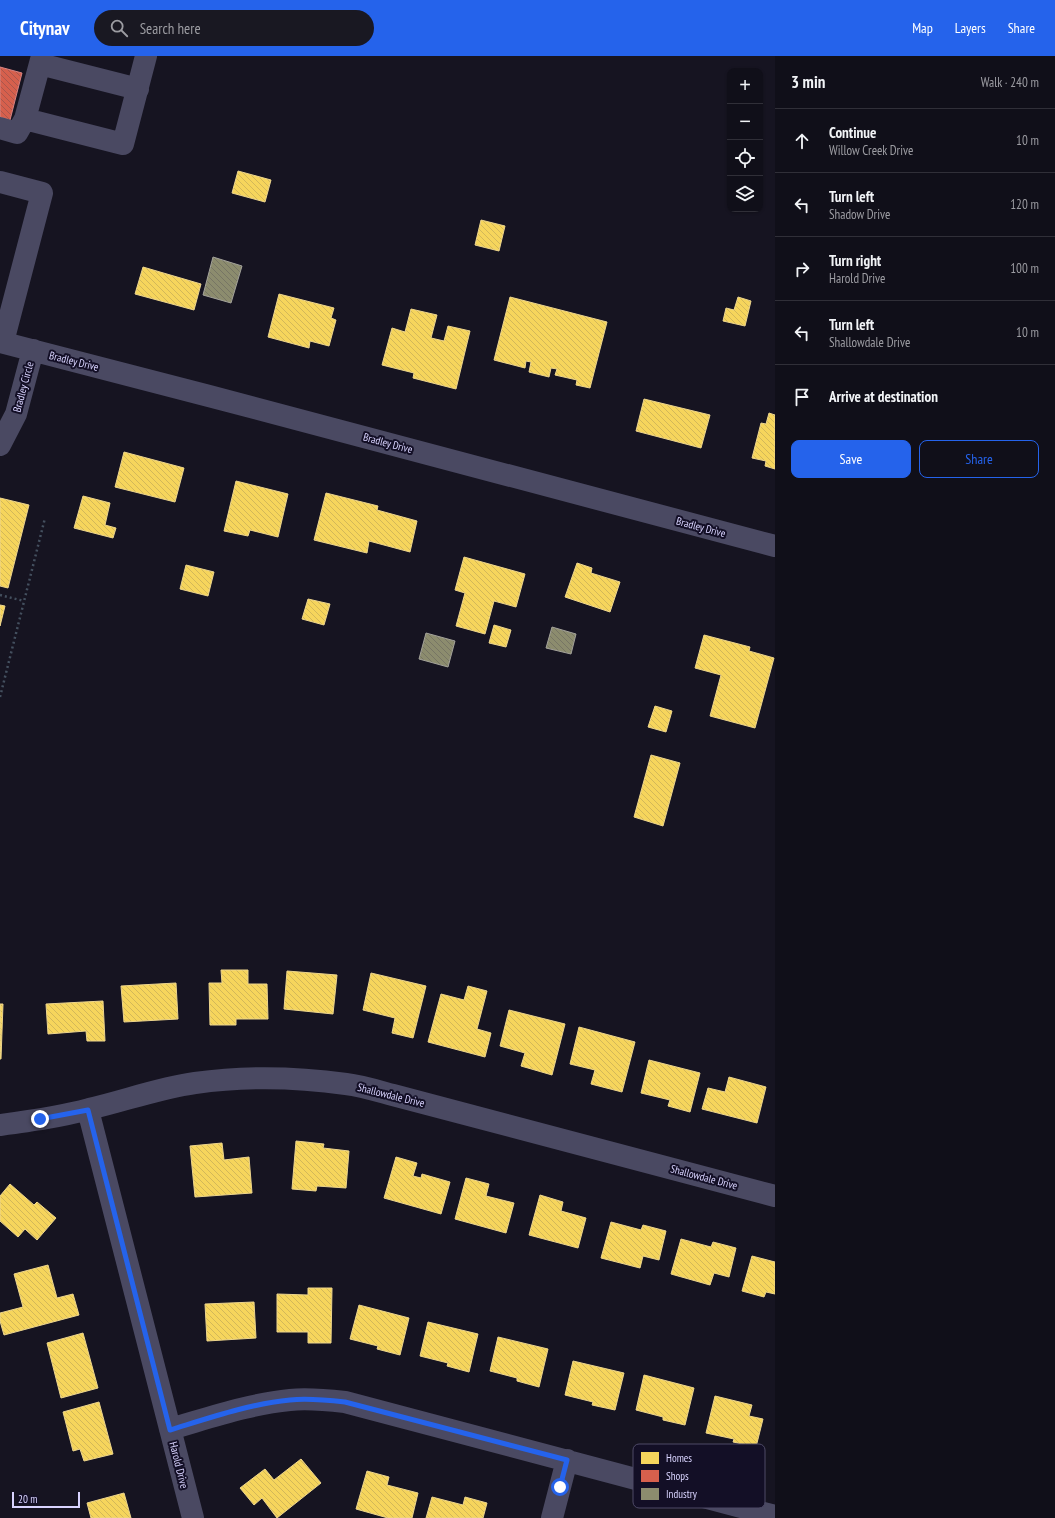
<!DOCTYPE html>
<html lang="en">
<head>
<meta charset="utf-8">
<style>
  body { margin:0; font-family:"PT Sans Narrow",sans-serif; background:#191822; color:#f1f3f6 }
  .controls { position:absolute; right:12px; top:12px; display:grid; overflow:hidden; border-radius:8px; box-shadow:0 1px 3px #0004 }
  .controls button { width:36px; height:36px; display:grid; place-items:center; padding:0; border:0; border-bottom:1px solid #302f38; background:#100f19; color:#f1f3f6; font:20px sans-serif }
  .scale { position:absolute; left:12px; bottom:10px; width:68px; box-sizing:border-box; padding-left:4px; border:2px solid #d9d4ff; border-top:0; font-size:11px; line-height:14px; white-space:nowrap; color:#d9d4ff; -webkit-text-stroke:3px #130f26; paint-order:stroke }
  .stop { position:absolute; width:12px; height:12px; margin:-9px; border:3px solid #2563eb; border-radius:50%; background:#fff }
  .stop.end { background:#2563eb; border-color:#fff; box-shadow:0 1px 4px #0008 }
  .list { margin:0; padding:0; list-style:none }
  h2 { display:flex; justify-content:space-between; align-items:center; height:52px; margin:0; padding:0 16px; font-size:17px }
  h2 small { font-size:13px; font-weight:400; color:#9c9ca2 }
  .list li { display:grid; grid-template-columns:26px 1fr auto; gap:12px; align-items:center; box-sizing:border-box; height:64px; padding:0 16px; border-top:1px solid #302f38 }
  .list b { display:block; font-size:15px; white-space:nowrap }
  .list p { margin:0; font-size:13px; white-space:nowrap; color:#9c9ca2 }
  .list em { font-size:13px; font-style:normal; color:#9c9ca2 }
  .actions { display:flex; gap:8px; padding:12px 16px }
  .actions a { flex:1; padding:9px 0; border:1px solid #2563eb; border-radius:8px; text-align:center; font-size:14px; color:#2563eb }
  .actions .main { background:#2563eb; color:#fff }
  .icon { flex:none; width:22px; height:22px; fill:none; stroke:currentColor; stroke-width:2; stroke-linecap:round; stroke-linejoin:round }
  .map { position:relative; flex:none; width:775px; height:1462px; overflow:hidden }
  header { display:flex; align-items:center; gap:24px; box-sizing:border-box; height:56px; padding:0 20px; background:#2563eb; color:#fff }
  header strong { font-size:19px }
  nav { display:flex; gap:22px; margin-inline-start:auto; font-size:14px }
  .search { width:280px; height:36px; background:#191822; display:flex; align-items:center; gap:10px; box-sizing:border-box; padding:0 14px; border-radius:22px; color:#9c9ca2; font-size:15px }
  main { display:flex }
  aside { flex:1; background:#100f19 }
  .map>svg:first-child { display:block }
  .homes { fill:url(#homes-back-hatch); stroke:#edd58d }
  .shops { fill:url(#shops-back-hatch); stroke:#d78382 }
  .industry { fill:url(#industry-back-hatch); stroke:#a3a29a }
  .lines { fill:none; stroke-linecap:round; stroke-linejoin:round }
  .path { stroke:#44505f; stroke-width:2.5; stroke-dasharray:2 3; stroke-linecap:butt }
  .minor { stroke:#4a4962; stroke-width:22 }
  .route { stroke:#2563eb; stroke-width:5 }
  .labels { text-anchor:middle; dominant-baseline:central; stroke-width:4; stroke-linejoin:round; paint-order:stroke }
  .street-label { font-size:11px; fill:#d9d4ff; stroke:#130f26 }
  .key { fill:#130f26; stroke:#4e4a67; stroke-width:1 }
  .key-label { font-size:11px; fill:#d9d4ff }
</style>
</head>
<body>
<header>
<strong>Citynav</strong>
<div class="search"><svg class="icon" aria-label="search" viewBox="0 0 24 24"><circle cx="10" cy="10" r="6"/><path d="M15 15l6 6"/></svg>Search here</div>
<nav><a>Map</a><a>Layers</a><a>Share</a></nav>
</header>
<main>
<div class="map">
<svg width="775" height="1462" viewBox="0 0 775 1462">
  <defs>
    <pattern id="homes-back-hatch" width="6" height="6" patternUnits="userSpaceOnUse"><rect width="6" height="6" fill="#f6d55c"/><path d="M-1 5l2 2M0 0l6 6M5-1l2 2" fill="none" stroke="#d2b759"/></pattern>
    <pattern id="shops-back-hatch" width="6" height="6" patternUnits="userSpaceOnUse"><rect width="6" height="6" fill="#d6604d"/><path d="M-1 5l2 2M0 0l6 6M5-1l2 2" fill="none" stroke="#a9564d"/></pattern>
    <pattern id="industry-back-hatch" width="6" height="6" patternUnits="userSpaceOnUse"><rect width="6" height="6" fill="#8c8c6e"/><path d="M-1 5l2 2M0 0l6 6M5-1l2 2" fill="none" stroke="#767564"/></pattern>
  </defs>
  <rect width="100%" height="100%" fill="#161421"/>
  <path class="homes" d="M238,115L271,124L265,146L232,137Z
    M481,164L505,170L499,195L475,189Z
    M143,211L201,228L194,254L135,238Z
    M279,238L334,252L331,262L336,264L329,290L310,285L309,292L268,281Z
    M510,241L607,266L590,332L576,329L577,324L555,319L557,313L551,312L549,321L529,316L531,306L526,305L525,312L494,304Z
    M738,241L751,245L745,270L723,265L726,252L734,254Z
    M411,253L437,259L431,282L444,285L448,270L470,275L456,333L413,322L414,317L382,309L392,272L405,276Z
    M644,343L710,359L701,392L636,375Z
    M769,357L775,359V413L765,410L766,405L752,402L761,367L766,368Z
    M124,396L184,412L175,446L115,431Z
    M236,425L288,438L278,481L250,474L248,480L224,475Z
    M326,437L378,450L377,454L417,465L410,496L369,485L367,497L314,484Z
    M83,440L110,447L105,469L116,472L113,482L74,472Z
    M0,442L29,449L8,532L0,530Z
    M464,501L525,518L516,551L494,545L485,578L456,570L465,537L455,534Z
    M577,507L592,512L591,517L620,526L610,556L565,541Z
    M186,509L214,516L208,540L180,533Z
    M308,543L330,548L324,569L302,563Z
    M0,549L5,550L0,570Z
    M494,569L511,574L506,591L489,587Z
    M704,579L750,591L749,595L774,602L755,672L710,660L721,619L695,612Z
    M655,650L672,655L666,676L648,671Z
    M651,699L680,707L663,770L634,761Z
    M221,914H248V928H267L268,963H236V969H210L209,927H222Z
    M287,915L337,919L333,958L284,953Z
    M371,917L426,930L413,982L392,977L395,962L363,954Z
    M176,927L178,963L124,966L121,930Z
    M468,930L487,935L477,973L491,977L485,1001L428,986L441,938L464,944Z
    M103,945L105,985H87L86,975L48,978L46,948Z
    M0,948H3L1,1003H0Z
    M509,954L565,968L552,1019L521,1010L525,997L500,990Z
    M579,971L635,986L622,1036L591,1028L595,1014L570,1008Z
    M649,1004L700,1017L690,1056L668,1050L670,1044L641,1037Z
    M729,1021L766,1031L757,1067L702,1053L708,1032L725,1036Z
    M296,1085L324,1088L323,1092L349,1095L346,1132L317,1130L316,1135L292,1133Z
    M222,1087L224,1104L249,1101L252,1137L195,1141L190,1090Z
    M396,1101L417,1107L413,1120L421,1122L422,1118L450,1126L441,1158L384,1142Z
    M466,1122L489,1128L486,1140L514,1147L506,1177L455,1163Z
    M10,1128L34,1149L37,1146L56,1162L37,1184L25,1173L18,1181L0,1165V1140Z
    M540,1139L563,1146L561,1155L586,1162L578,1192L529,1179Z
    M611,1166L641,1174L643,1169L666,1175L659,1204L643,1200L640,1212L601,1202Z
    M681,1183L711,1191L713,1186L736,1192L729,1221L714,1217L710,1229L671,1218Z
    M752,1200L775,1206V1238L766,1236L764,1241L742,1235Z
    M48,1209L57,1242L73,1238L79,1259L4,1279L0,1265V1257L23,1251L14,1218Z
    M308,1232H332L331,1287H308V1276H277V1238L308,1239Z
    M254,1246L256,1282L207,1285L205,1248Z
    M359,1249L409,1262L400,1299L377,1293L378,1290L350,1283Z
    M428,1266L478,1278L469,1316L447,1310L448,1307L420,1300Z
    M83,1277L98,1332L61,1342L47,1287Z
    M498,1281L548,1293L539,1331L517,1325V1322L490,1315Z
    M573,1305L624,1317L615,1354L592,1349L593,1346L565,1339Z
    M644,1319L694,1332L685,1369L663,1364V1361L636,1354Z
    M715,1340L752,1349L749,1360L763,1363L756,1391L733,1386L734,1383L706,1377Z
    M99,1346L113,1398L84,1405L80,1393L73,1395L63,1356Z
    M301,1403L321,1427L277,1462L262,1442L254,1449L240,1432L265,1413L274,1424Z
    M367,1415L389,1421L387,1429L418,1437L412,1462H388L356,1453Z
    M124,1437L131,1462H91L87,1447Z
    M432,1441L463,1449L465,1441L487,1447L483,1462H426Z"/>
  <path class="shops" d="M0,11L22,17L10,64L0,61Z"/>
  <path class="industry" d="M213,201L242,210L231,247L203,239Z
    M552,571L576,578L571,598L546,592Z
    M426,577L455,585L448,611L419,603Z"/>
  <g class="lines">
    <path class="path" d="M0,539L24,545
      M0,641L45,462"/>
    <path class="minor" d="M40,8L138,33
      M25,63L42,0
      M0,72L17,77L25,63L123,88L146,0
      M0,126L42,137L3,286
      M0,286L209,340L775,490
      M0,389L16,358L33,294
      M88,1054L193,1462
      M0,1069C30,1065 60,1061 89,1053C124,1045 159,1032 195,1027C245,1020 296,1021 346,1028C362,1030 378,1035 393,1039L775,1140
      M170,1373C209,1362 249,1348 290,1344C308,1342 327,1344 345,1346L775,1460
      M552,1462L567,1404"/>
  </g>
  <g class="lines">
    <path class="route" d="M40,1063L88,1054L170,1374C209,1362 249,1348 290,1344C308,1342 327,1344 345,1346L567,1404L560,1431"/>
  </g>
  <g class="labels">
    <g class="street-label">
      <text transform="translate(74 305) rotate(14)">Bradley Drive</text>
      <text transform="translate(23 331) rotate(-75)">Bradley Circle</text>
      <text transform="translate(388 387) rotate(15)">Bradley Drive</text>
      <text transform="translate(701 471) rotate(15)">Bradley Drive</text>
      <text transform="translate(391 1039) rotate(14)">Shallowdale Drive</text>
      <text transform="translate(704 1121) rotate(15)">Shallowdale Drive</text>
      <text transform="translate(179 1409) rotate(76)">Harold Drive</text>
    </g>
  </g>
  <rect x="633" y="1388" width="132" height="64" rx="6" class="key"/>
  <rect x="641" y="1396" width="18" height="12" fill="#f6d55c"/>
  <rect x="641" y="1414" width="18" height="12" fill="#d6604d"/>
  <rect x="641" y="1432" width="18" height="12" fill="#8c8c6e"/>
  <g class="key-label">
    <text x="666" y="1406">Homes</text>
    <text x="666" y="1424">Shops</text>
    <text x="666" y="1442">Industry</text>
  </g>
</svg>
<div class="controls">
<button>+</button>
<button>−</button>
<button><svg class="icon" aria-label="locate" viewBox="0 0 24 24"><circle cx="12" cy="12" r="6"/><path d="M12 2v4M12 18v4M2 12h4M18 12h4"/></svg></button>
<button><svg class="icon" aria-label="layers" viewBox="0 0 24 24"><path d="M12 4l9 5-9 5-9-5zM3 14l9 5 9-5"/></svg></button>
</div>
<div class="scale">20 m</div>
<div class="stop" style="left:560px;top:1431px"></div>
<div class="stop end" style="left:40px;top:1063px"></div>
</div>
<aside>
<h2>3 min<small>Walk · 240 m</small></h2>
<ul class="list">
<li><svg class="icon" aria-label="ahead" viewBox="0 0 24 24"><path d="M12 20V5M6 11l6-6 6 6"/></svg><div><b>Continue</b><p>Willow Creek Drive</p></div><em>10 m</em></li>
<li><svg class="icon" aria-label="left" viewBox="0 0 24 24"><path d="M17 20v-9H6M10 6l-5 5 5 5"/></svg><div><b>Turn left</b><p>Shadow Drive</p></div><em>120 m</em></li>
<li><svg class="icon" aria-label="right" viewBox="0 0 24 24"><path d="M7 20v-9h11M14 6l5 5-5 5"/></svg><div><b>Turn right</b><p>Harold Drive</p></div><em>100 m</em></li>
<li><svg class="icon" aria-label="left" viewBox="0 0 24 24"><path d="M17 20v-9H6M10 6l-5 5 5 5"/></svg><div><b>Turn left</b><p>Shallowdale Drive</p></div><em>10 m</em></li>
<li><svg class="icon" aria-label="arrive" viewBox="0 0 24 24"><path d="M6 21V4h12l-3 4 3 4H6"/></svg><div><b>Arrive at destination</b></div></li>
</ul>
<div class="actions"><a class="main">Save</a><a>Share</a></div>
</aside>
</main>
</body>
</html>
